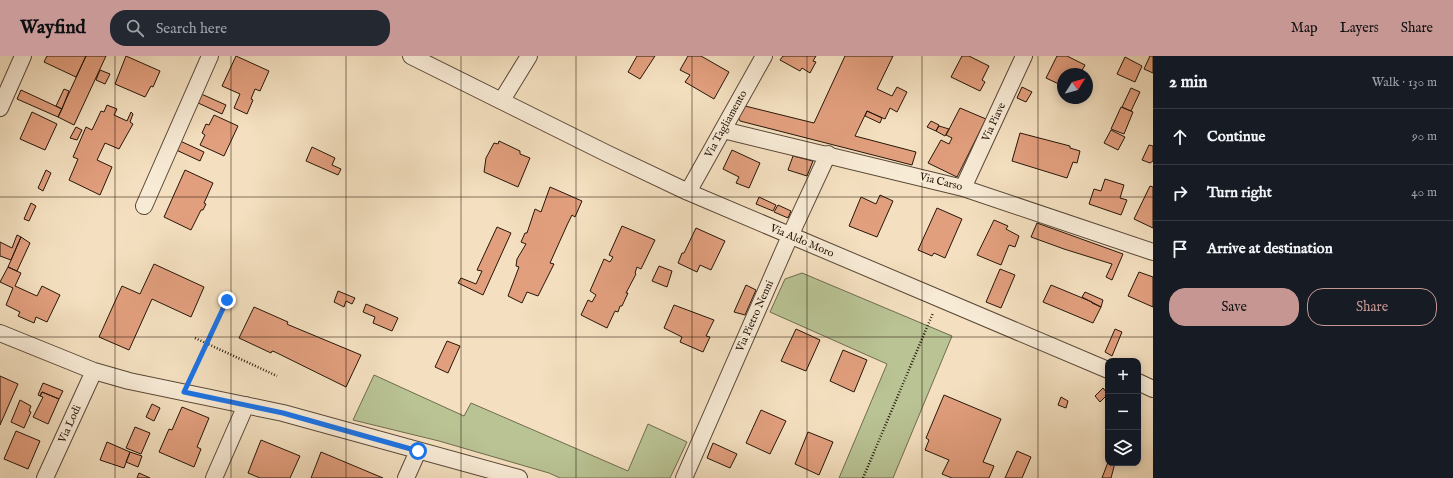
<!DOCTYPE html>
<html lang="en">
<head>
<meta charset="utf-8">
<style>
  body { margin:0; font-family:"IM FELL English",serif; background:#242831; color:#f1f3f6 }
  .controls { position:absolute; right:12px; bottom:12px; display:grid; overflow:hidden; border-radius:8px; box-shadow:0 2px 10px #0003 }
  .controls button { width:36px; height:36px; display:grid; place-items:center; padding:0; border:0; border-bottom:1px solid #363941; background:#171b24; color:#f1f3f6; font:20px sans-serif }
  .compass { position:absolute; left:1057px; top:12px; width:36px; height:36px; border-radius:50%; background:#171b24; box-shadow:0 2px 10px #0003; rotate:53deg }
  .stop { position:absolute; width:12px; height:12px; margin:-9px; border:3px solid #1a73e8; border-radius:50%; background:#fff }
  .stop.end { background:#1a73e8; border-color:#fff; box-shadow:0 1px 4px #0008 }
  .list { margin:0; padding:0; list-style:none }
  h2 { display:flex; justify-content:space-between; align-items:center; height:52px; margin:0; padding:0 16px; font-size:17px }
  h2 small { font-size:13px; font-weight:400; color:#9ea1a6 }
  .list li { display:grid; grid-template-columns:26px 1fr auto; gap:12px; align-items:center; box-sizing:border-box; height:56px; padding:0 16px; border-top:1px solid #363941 }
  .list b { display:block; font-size:15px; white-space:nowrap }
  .list em { font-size:13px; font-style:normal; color:#9ea1a6 }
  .actions { display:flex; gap:8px; padding:12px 16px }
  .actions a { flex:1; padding:9px 0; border:1px solid #c59692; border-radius:16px; text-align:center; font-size:14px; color:#c59692 }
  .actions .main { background:#c59692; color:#111 }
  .icon { flex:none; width:22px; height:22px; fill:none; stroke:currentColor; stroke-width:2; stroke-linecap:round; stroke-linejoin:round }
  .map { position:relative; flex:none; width:1153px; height:422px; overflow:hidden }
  header { display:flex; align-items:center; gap:24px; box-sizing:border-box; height:56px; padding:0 20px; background:#c59692; color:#111 }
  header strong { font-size:19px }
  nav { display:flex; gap:22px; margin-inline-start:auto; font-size:14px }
  .search { width:280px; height:36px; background:#242831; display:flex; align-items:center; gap:10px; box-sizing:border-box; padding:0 14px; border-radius:16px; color:#9ea1a6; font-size:15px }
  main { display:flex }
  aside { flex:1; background:#171b24 }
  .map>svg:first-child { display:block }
  .green { fill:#b9c394; stroke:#706c4e }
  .building { fill:#e29f7e; stroke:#261609 }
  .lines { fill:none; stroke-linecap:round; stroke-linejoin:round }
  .street-casing { stroke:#5a4837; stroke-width:18 }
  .path { stroke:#261609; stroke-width:2.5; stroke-dasharray:1 2; stroke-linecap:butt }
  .street { stroke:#f8ebd6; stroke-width:16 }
  .route { stroke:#1a73e8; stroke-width:5 }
  .grid { fill:none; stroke:#261609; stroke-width:1; stroke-opacity:0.55 }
  .labels { text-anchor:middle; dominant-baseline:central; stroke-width:3.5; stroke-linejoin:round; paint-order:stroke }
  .street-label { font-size:11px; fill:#261609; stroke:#f8ebd6 }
</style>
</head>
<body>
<header>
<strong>Wayfind</strong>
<div class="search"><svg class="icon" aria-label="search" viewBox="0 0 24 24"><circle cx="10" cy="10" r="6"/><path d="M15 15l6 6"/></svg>Search here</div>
<nav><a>Map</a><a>Layers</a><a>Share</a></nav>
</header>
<main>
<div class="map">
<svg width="1153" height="422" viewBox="0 0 1153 422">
  <rect width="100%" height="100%" fill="#f4e0c0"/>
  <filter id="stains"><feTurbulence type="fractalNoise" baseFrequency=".005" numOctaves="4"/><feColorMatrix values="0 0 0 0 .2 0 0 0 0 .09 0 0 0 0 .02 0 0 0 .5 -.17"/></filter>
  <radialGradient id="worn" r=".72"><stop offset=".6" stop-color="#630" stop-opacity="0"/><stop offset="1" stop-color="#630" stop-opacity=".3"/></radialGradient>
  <path class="green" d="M802,217L952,280L893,422H839L887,308L770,256L785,223Z
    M374,319L464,360L471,347L628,415L648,368L687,386L670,422H560L549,417L439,385L353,364Z"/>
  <path class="building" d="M47,0H86L76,21L44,6Z
    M86,0H106L74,69L58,61Z
    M126,0L160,15L153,31L151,30L145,41L115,28Z
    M236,0L269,15L260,35L255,33L251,43L253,44L247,58L234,52L240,38L222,30Z
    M637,0H655L640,23L628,16Z
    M688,0H701L729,16L714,43L685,26L690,19L680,14Z
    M783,0H816L813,5L816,6L810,17L802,12L800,15L780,4Z
    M845,0H893L877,33L892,40L897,31L907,36L897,56L890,52L885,63L867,55L855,80L916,96L912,109L740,65L738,61L745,50L814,67Z
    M962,0H969L989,10L982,24L985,26L980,35L951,21Z
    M1057,0H1067L1085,9L1080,18H1063V30L1046,22Z
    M1150,0H1153V17L1144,13Z
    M1125,1L1142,10L1135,26L1117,18Z
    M100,14L110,18L105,28L96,24Z
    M1022,31L1032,36L1026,46L1017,42Z
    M1131,32L1140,36L1131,55L1122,51Z
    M64,33L69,35L62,53L56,50Z
    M21,34L62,53L58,61L17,43Z
    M199,37L226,49L222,58L196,46Z
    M107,49L117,53L114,59L127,65L131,56L133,58L130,66L133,68L119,93L105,87L97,104L112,111L100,139L69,124L78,103L73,101L86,71L92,74L101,55L104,56Z
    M1121,51L1133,56L1124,78L1111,73Z
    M960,52L986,63L957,121L928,107L941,84L949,88L952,82L946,79Z
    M867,55L882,62L880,67L865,60Z
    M32,56L57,68L45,94L20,83Z
    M214,59L238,70L224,100L200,89L205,79L202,77L206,68L209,69Z
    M931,65L939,69L936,75L927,71Z
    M939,70L949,73L945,80L936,75Z
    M76,71L82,74L77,84L70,82Z
    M1111,74L1125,81L1118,94L1104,87Z
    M1020,77L1070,90V92L1080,95L1077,107L1073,106L1067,122L1012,105Z
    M178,84L204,96L200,105L174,93Z
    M499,85L520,95V98L530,102L518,131L484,116L486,102L494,87L498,88Z
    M1149,89L1153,90V105L1150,107L1142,104Z
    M312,91L335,102L332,109L341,113L338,119L306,105Z
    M732,94L760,107L749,132L736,127L739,121L723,113Z
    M793,100L813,105L807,120L788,114Z
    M46,114L51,117L43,135L38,132Z
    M185,114L213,127L204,147L206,148L203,154H201L191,174L164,161Z
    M1105,123L1124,129L1120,142L1127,144L1121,159L1089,148L1094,133L1101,135Z
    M1150,130L1153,131V172L1134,163Z
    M550,131L582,145L575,161L572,159L568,167L550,207L554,208L538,240L527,236L522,247L508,240L519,211L516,210L517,203L526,188L521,186L525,177H527L535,153L541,156Z
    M880,139L893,145L877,181L849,170L861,141L876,148Z
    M759,141L776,149L773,155L756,148Z
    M31,147L36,150L29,165L24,163Z
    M778,149L791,155L788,162L774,156Z
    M937,152L962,163L945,202L934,197L932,200L918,194Z
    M994,164L1008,170L1006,173L1019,180L1015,191L1009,189L1001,209L977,199Z
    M1037,167L1123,198L1112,224L1106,221L1112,208L1064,193L1031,181Z
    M622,170L655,184L641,213L637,211L635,217L636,218L626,237H628L622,250H620L618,256L615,255L607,272L581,259L588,244L592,246L596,239L590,235L604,203L610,206L613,201L609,199Z
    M497,171L511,177L483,239L458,227L461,222L476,228L482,215L477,214Z
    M696,172L725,185L711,214L700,209L697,216L678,207L682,197H684Z
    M17,179L21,181L11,204L0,200V186L12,192Z
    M21,181L30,187L17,215L8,211Z
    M154,208L204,231L191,261L152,243L129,294L99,281L122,230L140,238Z
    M659,210L672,215L667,231L652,225Z
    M8,211L21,217L15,230L37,240L42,230L60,239L47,266L36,261L34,267L18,260L20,256L6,249L13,232L0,226Z
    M1000,213L1015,219L1001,252L986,246Z
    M1139,216L1153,221V251L1128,240Z
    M746,229L756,234L745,259L734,256Z
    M1051,229L1092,246V247L1101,251L1093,267L1043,246Z
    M338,235L355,242L352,248L346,245L344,251L334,246Z
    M1085,236L1103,244L1101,251L1082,241Z
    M366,248L398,262L392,275L373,267L375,261L363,256Z
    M674,249L714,264L706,280L710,281L703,296L680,286L682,281L664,272Z
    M254,251L288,266L287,268L289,269L361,299L346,331L275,296L272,295L271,297L239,282Z
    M796,273L820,284L806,315L781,305Z
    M1115,273L1122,276L1112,300L1105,296Z
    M447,285L460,290L448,317L435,311Z
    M843,294L867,304L854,336L830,325Z
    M0,320L18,328L0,369Z
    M43,327L63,335L59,343L42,336L40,340L38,339Z
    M1103,332L1108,338L1100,346L1095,340Z
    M42,336L59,343L48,368L33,361L43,341L40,340Z
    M944,339L1001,363L983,406L994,410L989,422H952L942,418L949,404L925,394L929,384L926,382Z
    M1061,341L1068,345L1066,352L1058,349Z
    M20,344L31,350L29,355L31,356L24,372L11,366Z
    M152,348L160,352L154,365L146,361Z
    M182,351L209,362L197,391L201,393L194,411L159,396L169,373L172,374Z
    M761,354L786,365L770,398L746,387Z
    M135,371L150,377L141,398L126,392Z
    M16,375L40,385L28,413L4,403Z
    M808,376L833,386L819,419L795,408Z
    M261,384L300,400L290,422H260L248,417Z
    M107,386L130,396L124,412L100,404Z
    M713,387L737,398L730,412L707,402Z
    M1017,395L1031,401L1022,422H1005Z
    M130,396L142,400L138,411L126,406Z
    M321,396L383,422H311Z
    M1108,406L1115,407L1111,422H1102Z
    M139,417L150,422H137Z"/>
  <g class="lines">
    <defs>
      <path id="street" d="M411,0L608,98L688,136L1108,314
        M502,44L529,0
        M0,52L23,0
        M723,74L963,132L1153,196
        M963,132L1024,0
        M688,136L764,0
        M144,150L210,0
        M0,277L94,315L129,325L283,357L519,422
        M1138,326L1153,333
        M45,422L94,315
        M214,422L246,349
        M406,422L418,395
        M684,422L790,180L828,98"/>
    </defs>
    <use href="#street" class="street-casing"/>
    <path class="path" d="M195,282L277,320
      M191,321L227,244
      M863,422L933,257"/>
    <use href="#street" class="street"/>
  </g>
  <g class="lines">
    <path class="route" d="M227,244L184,336L283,357L418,395"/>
  </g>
  <path class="grid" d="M115,0V422M231,0V422M346,0V422M461,0V422M576,0V422M692,0V422M807,0V422M922,0V422M1038,0V422M0,141H1153M0,281H1153"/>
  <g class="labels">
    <g class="street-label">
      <text transform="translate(994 66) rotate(-65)">Via Piave</text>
      <text transform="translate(726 68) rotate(-61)">Via Tagliamento</text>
      <text transform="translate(941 126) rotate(14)">Via Carso</text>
      <text transform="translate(802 185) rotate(23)">Via Aldo Moro</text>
      <text transform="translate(755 260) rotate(-66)">Via Pietro Nenni</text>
      <text transform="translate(70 368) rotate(-66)">Via Lodi</text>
    </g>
  </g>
  <rect width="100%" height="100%" filter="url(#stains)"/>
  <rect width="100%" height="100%" fill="url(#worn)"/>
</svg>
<div class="controls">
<button>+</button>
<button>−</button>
<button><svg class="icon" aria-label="layers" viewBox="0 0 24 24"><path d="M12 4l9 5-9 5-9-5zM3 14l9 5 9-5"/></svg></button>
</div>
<svg class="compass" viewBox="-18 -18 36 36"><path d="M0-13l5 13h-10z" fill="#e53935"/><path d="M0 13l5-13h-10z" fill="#9ea1a6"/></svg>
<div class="stop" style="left:418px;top:395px"></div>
<div class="stop end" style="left:227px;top:244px"></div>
</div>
<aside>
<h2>2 min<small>Walk · 130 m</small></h2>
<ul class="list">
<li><svg class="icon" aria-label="ahead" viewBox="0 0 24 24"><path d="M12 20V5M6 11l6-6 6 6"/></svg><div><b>Continue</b></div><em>90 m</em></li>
<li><svg class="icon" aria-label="right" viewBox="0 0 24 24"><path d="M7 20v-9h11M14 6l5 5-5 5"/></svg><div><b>Turn right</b></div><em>40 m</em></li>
<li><svg class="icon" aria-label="arrive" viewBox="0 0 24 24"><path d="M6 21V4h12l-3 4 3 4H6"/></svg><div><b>Arrive at destination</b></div></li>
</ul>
<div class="actions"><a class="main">Save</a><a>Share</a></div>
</aside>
</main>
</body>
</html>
